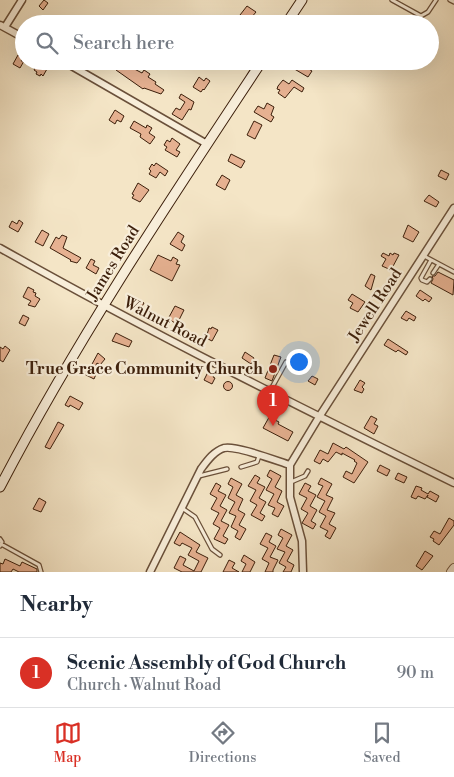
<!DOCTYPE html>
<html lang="en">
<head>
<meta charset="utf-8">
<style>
  body { margin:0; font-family:"Libre Bodoni",serif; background:#f6f6f7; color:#1f2937 }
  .you { position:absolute; left:298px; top:361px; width:18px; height:18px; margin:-12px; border:4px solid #fff; border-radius:50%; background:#1a73e8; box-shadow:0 0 0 8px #1a73e833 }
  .badge { display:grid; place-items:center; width:32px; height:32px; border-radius:50%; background:#d93025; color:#fff; font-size:16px; font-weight:700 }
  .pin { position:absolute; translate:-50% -41px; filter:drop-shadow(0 1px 2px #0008) }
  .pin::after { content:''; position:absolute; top:26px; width:18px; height:15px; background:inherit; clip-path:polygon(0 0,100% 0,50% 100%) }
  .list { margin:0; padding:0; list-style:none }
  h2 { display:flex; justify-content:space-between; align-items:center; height:65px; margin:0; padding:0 20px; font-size:21px }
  h2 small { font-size:16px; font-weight:400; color:#747a83 }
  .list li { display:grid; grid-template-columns:32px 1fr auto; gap:15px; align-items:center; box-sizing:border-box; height:70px; padding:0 20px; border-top:1px solid #e0e1e3 }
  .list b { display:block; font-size:19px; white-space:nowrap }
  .list p { margin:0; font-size:16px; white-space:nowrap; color:#747a83 }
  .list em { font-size:16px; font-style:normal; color:#747a83 }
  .icon { flex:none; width:28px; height:28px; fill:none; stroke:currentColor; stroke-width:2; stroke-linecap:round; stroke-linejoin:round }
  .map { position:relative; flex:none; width:454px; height:572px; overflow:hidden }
  .search { position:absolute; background:#fff; box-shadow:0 5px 20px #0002; left:15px; right:15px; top:15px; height:55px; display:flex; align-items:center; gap:12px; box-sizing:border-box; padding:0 18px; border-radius:28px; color:#747a83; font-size:19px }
  .sheet { height:135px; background:#fff }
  nav { display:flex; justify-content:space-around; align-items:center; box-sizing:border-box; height:70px; border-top:1px solid #e0e1e3; background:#fff; font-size:14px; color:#747a83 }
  nav a { display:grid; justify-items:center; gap:2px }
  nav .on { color:#d93025 }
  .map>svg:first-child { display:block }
  .building { fill:#e6b191; stroke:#3c1f0b }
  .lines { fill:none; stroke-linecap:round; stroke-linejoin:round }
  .service-casing { stroke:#6a503a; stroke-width:5.5 }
  .minor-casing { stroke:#6a503a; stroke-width:9 }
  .tertiary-casing { stroke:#6a503a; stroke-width:10 }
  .secondary-casing { stroke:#3c1f0b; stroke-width:11 }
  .service { stroke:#f8eeda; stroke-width:3 }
  .minor { stroke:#f8eeda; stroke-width:6 }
  .tertiary { stroke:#f8eeda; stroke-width:8 }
  .secondary { stroke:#f8eeda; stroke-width:9 }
  .poi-dot { fill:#8f2418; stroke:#f8eeda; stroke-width:2 }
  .labels { text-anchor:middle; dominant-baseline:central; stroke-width:4.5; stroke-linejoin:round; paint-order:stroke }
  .street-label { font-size:16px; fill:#3c1f0b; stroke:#f8eeda }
  .poi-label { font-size:16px; font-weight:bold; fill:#3c1f0b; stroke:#f8eeda; text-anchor:end }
</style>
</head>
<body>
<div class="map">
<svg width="454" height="572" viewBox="0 0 454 572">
  <rect width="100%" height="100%" fill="#f4e5c6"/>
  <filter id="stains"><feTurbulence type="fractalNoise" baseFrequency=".004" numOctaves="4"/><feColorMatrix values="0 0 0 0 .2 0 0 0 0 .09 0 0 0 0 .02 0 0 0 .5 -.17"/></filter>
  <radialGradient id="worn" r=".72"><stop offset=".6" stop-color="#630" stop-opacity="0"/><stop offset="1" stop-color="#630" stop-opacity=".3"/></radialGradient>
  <path class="building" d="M44,0L48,3L43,10L39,6Z
    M247,6L256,12L251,18L250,17L247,20L240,15Z
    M18,55L23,58L21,61H24L20,68L13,64Z
    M295,61L312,71L308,77L291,67Z
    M121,62L142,73L144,70L150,74L148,77L156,82L155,84L164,90L161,94L144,88L143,89L116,70Z
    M37,64L47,69L43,76L41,74L40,76L36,74L37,72L34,70Z
    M199,77L204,81L206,78L210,81L204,90L203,89L201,92L193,87Z
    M283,80L289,84L292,80L304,88L302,92L294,87L285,98L278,93L280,90L277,89L278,86Z
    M181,94L194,102L191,110L189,109L182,120L172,114L176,108L180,110L185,102L179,98Z
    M267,103L274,107L271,115L274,117L271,122L254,112L258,106L264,109Z
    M115,110L124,116L121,122L117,120L115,124L109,120Z
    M134,121L146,128L147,125L152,128L149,133L155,137L150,144L140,137L141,134L130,128Z
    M254,121L262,125L255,139L247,135Z
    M172,138L180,144L176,150L180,152L177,157L165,150L167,147L164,145L167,140L170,142Z
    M231,154L245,161L241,168L228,161Z
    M156,163L168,171L165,176L160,172L156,178L149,174L151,171L149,169L152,164L154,166Z
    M441,170L449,174L446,180L438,176Z
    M222,175L230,180L225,190L216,185Z
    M138,183L149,190L140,202L132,198L134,195L132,194Z
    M429,195L439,202L436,207L424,201Z
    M19,220L23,223L18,232L9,227L12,221L17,224Z
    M408,225L419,232L413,242L403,237Z
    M42,230L49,234L43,246L35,242Z
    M178,232L184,236L181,242L185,245L182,251L170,244Z
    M62,235L67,237L63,248L81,258L77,263L70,261L71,260L50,248L56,237L59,239Z
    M383,253L389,256L390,253L393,255L394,253L399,255L391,270L382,266L386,259L381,256Z
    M158,255L171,261L173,257L178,260L176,264L180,265L172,281L150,270Z
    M91,259L95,261L93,265L99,268L96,274L86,268Z
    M438,272L454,280L453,295L431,283L433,279L432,276H435Z
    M371,274L375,276L371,290L365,286Z
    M28,287L34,290L33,292L36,293L35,296L40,299L35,307L28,305L31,301L23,297Z
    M420,290L432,298L429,302L425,299L423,301L416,296Z
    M352,294L365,302L358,312L350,308L353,303L348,300Z
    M133,297L144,303L140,310L129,304Z
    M175,306L184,310L177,324L168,319Z
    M406,311L416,317L414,321L409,318L407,321L401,318Z
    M23,315L29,318L25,326L19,323Z
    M212,327L218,330L212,341L206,338L209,328L211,329Z
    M116,333L132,341L129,347L112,341Z
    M388,339L408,352L406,355L398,350L396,352L384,345Z
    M5,346L10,350L3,362L0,360V347L3,349Z
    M245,352L254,358L251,364L242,358Z
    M98,353L105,359L100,365L97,363L95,367L91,366Z
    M274,355L281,357L272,381L265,378Z
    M185,362L193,367L190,373L182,369Z
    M87,367L97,372L94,379L84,374Z
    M208,372L214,375L213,377L215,378L212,384L204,380Z
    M312,376L318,379L315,385L308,381Z
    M360,380L365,383L362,387L364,389L362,393L354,390Z
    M223.5 386a4.5 4.5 0 1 1 9 0a4.5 4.5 0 1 1-9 0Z
    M70,396L83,403L79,410L70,405L69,407L65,405Z
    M272,412L278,415L275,420L279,422L278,424L293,432L288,441L263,428Z
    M371,416L377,419L374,424L378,426L374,434L364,428Z
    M58,422L64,425L50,449L45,447Z
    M333,443L344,449L346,447L368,462L354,483L343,477L346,471L352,474L357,463L354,461L355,460L342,453V455L336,452L328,462L323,459L320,464L314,461L320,450L328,454Z
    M380,465L390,470L387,476L377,471Z
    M270,470L281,476L275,487L282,491L277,502L284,506L278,517L272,514L275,508L268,505L274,494L266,490L272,479L267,476Z
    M398,473L407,477L404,483L395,479Z
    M255,475L260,478L257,483L265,487L259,498L266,502L260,513L265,516L262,521L251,515L257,505L250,501L256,490L248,486Z
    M231,478L242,484L236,495L243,499L238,510L245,514L239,525L246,529L240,540L235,537L238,531L231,527L236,516L229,513L235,502L228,498L233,487L228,484Z
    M321,478L332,484L326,495L333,498L327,510L335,513L329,524L336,528L330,539L325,536L328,531L320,527L326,516L319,512L325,501L317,497L323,486L318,484Z
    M216,483L221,486L218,491L226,495L220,506L227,510L221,521L229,525L223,536L228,539L225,544L214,539L220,528L213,524L219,513L211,509L217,498L210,494Z
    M305,483L311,486L308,491L316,495L310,506L317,510L311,521L316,524L313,529L302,523L308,513L301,509L307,498L299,494Z
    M416,486L422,488L421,490L428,494L430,491L439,496L436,502L427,497L428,495L425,499L418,496L416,499L411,497Z
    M39,498L46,502L41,512L33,509Z
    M449,518L454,521V525L439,545L433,541L434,539L430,537L434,531L440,534Z
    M281,529L292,535L286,546L293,550L287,561L294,565L291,572H283L286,567L279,563L285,552L277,549L283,538L278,535Z
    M180,532L200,545L196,552L208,558L201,572H182L174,568L180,556L186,559L183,565L194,571L199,561L188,555L192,548L182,543L180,546L174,543Z
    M266,533L272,536L269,542L276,546L270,557L278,560L273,570V572H265L269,563L262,559L268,548L260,544Z
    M425,551L433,556L422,570L416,566Z
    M244,555L255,562L250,572H242L246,564L241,561Z
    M5,559L20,566L22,562L37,569V572H19L13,569L11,572H0V563L3,564Z
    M229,560L235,563L232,568L239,572H223Z"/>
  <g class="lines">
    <defs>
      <path id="service" d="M392,0L421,16L428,12L436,0
        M450,0L454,2
        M424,256L454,272
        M433,273L439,264
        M430,279L427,282L422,280L421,278L431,260
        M270,391L286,362
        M241,467L257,462L259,456
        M199,476L227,469
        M291,482L305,476L308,471
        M182,508L195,517L212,549L220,555
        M0,539L2,542L0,546
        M1,544L39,565L41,572"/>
      <path id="minor" d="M0,25L24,38
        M5,27L22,0
        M63,61L207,144
        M0,248C149,332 301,408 454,483
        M150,572L201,469C207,461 214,451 224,448C236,445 277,461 290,465
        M303,572L302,541L290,497V465L319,417L454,208"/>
      <path id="tertiary" d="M451,572L454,568"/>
      <path id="secondary" d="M286,24L302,0
        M0,487C77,339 170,200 262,61"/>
    </defs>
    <use href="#service" class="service-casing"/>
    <use href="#minor" class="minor-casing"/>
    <use href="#tertiary" class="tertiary-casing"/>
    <use href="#secondary" class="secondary-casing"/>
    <use href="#service" class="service"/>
    <use href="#minor" class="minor"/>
    <use href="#tertiary" class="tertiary"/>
    <use href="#secondary" class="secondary"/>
  </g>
  <circle class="poi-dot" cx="273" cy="369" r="5"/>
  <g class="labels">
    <g class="street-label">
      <text transform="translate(113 263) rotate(-58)">James Road</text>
      <text transform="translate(375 305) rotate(-57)">Jewell Road</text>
      <text transform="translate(165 322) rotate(27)">Walnut Road</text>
    </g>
    <g class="poi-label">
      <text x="263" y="369">True Grace Community Church</text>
    </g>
  </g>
  <rect width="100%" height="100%" filter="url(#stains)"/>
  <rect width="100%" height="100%" fill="url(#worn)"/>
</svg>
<div class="you"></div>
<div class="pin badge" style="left:273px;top:426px">1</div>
<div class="search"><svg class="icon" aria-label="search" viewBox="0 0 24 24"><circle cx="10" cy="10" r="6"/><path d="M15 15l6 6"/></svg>Search here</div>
</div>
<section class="sheet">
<h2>Nearby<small></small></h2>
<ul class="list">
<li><span class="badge">1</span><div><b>Scenic Assembly of God Church</b><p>Church · Walnut Road</p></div><em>90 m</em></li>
</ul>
</section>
<nav>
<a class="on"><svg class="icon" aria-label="map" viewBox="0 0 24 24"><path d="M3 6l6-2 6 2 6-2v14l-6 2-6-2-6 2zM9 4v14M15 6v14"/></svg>Map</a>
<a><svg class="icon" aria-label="directions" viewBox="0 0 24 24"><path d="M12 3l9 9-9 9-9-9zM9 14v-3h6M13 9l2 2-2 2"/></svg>Directions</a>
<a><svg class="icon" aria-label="saved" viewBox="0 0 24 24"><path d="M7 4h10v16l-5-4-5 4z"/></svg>Saved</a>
</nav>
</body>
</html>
